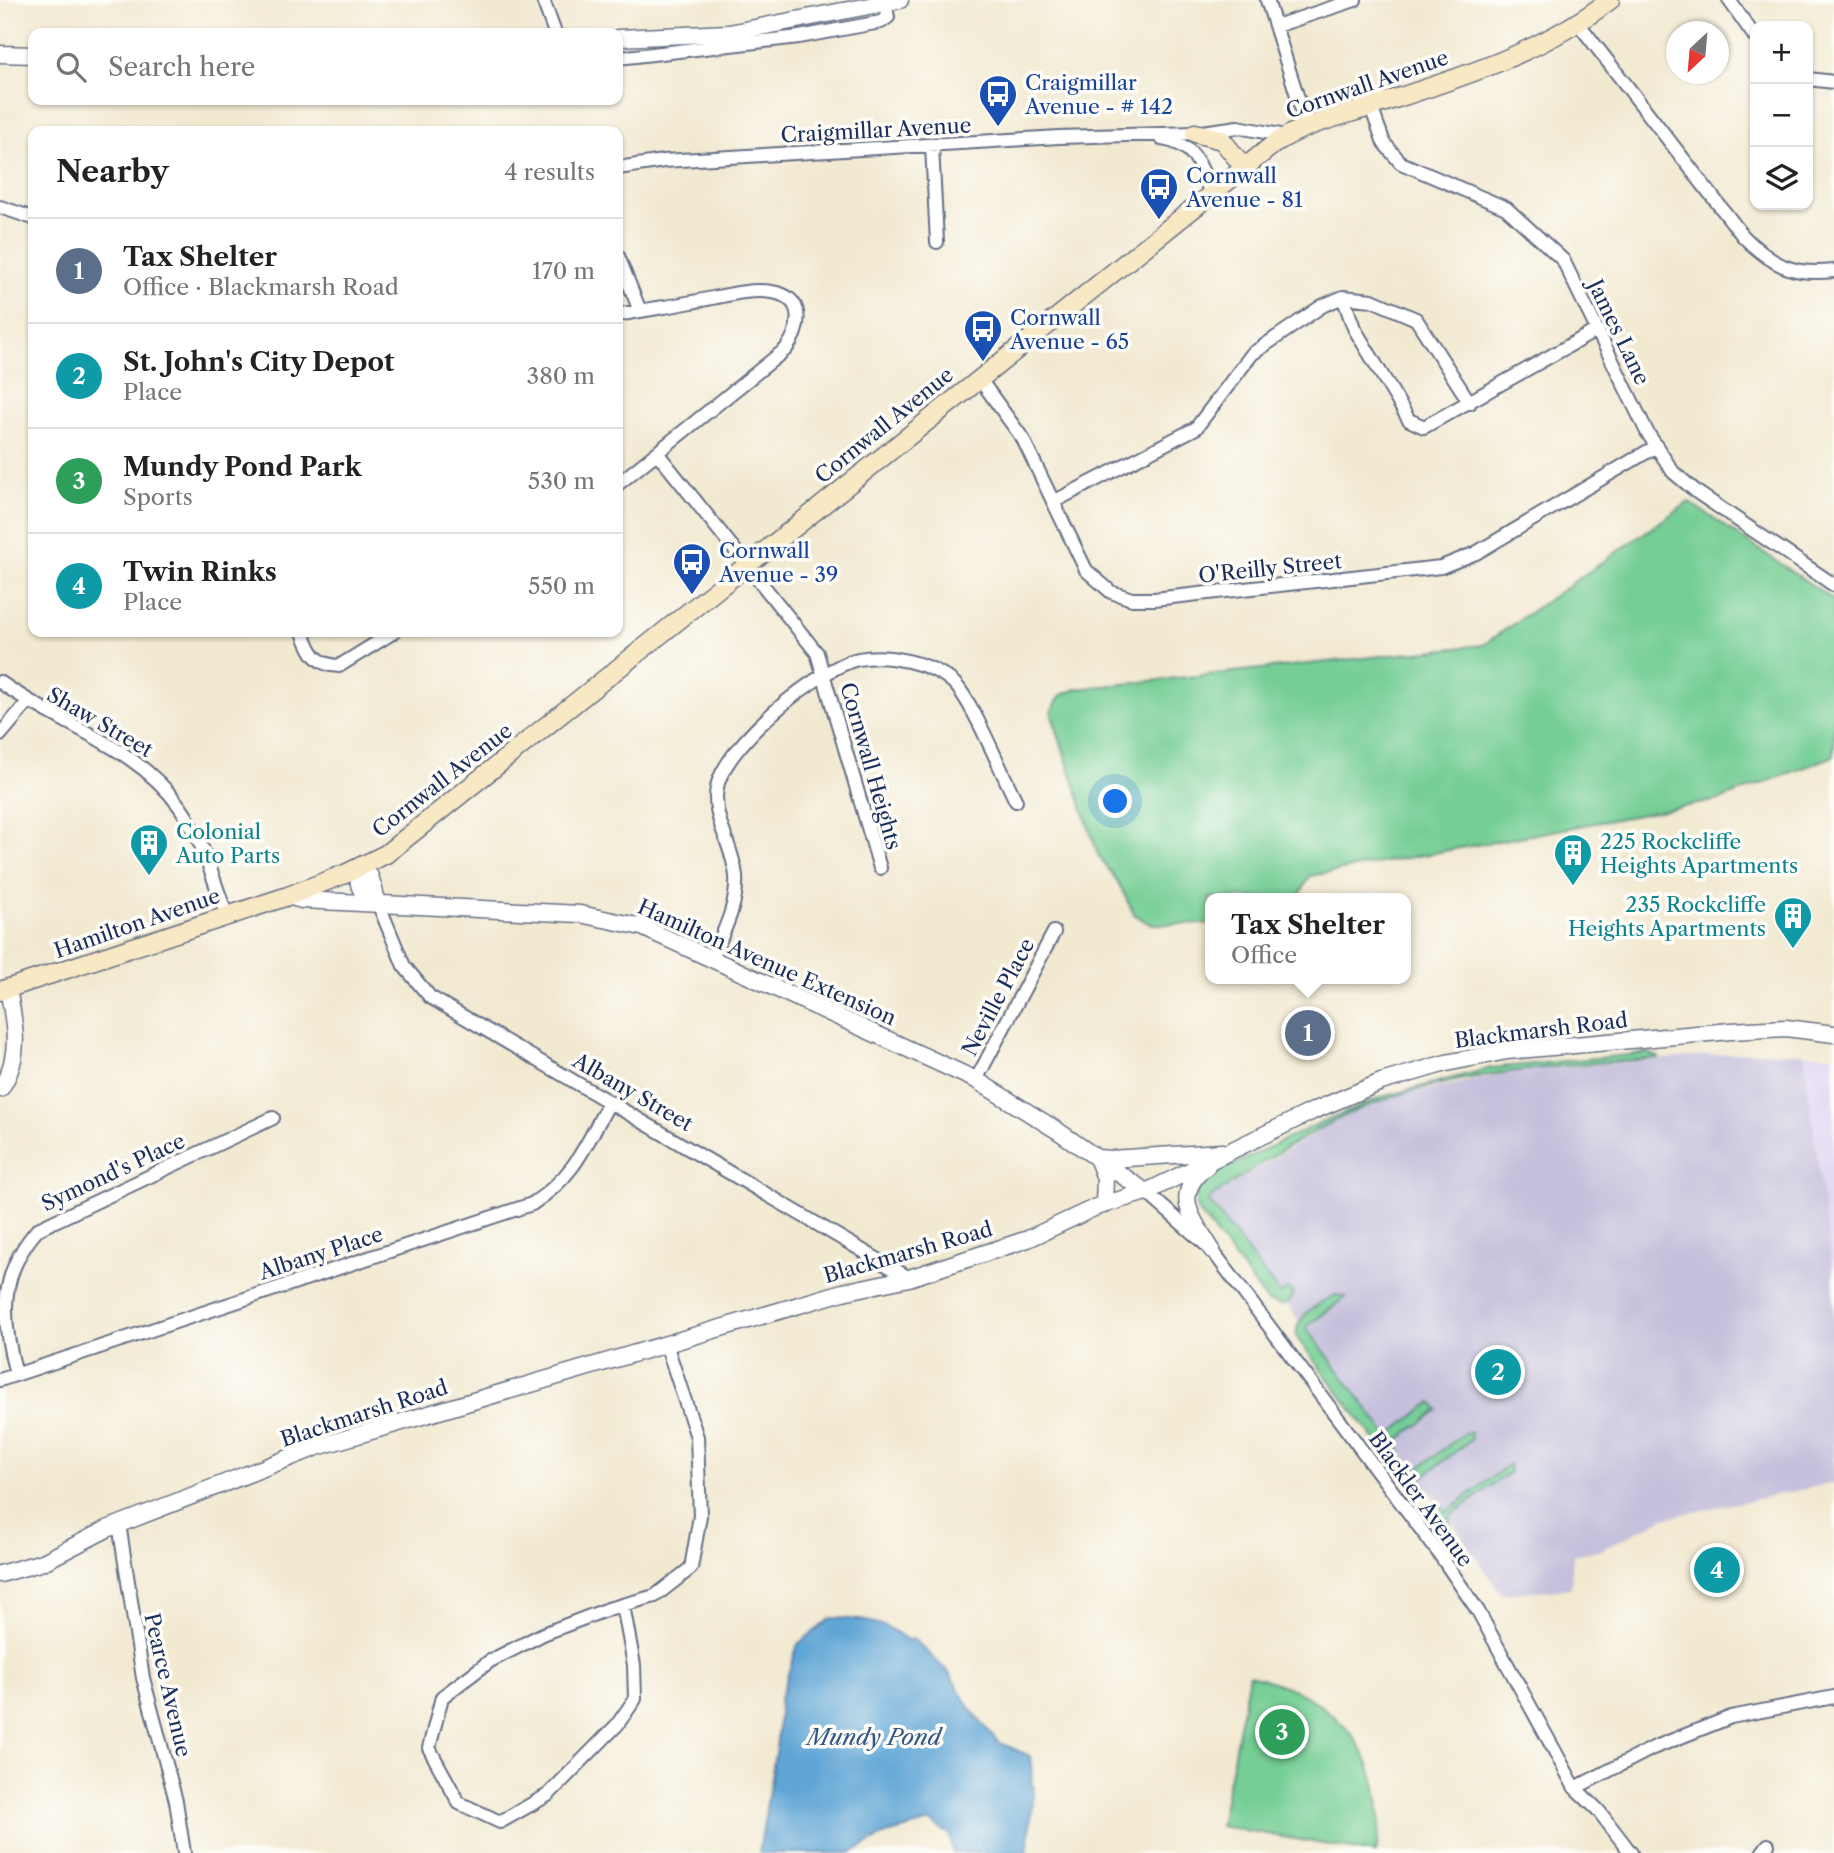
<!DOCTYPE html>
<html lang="en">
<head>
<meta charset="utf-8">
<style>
  body { margin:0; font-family:"Libre Caslon Text",serif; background:#f6f6f6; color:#222 }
  .controls { position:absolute; right:21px; top:21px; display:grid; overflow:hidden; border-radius:14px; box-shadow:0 2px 5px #0004 }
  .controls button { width:63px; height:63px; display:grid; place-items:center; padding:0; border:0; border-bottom:2px solid #e0e0e0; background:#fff; color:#222; font:35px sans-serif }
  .compass { position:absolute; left:1666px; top:21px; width:63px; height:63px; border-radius:50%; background:#fff; box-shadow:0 2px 5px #0004; rotate:206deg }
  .you { position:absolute; left:1116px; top:802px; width:24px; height:24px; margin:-18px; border:5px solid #fff; border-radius:50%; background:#1a73e8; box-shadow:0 0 0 10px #1a73e833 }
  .badge { display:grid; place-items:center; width:46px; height:46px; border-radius:50%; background:#c8321e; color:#fff; font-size:23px; font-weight:700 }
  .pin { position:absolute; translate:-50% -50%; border:4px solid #fff; box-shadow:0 2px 7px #0006 }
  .popup { position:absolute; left:1205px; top:893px; width:206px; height:91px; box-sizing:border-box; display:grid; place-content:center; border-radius:14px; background:#fff; filter:drop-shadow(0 2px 5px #0005); font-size:23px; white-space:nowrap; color:#767676 }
  .popup b { font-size:26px; color:#222 }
  .popup::after { content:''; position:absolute; left:50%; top:100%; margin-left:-14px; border:14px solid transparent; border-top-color:#fff }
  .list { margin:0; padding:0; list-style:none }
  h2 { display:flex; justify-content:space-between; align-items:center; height:91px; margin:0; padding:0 28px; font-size:30px }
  h2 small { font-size:23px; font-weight:400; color:#767676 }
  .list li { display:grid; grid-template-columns:46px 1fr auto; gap:21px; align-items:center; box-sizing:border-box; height:105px; padding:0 28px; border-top:2px solid #e0e0e0 }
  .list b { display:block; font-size:26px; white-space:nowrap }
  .list p { margin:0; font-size:23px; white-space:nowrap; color:#767676 }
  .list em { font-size:23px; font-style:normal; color:#767676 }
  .icon { flex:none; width:38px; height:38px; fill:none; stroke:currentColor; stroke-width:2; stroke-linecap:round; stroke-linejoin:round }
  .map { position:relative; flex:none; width:1834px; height:1853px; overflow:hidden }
  .search { position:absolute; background:#fff; box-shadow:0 2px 5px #0004; left:28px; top:28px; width:595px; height:77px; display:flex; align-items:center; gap:18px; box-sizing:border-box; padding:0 24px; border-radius:14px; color:#767676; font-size:26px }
  .panel { position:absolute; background:#fff; box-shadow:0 2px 5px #0004; left:28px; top:126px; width:595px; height:511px; border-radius:14px }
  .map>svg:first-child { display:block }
  .built { fill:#e1d4f4 }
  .industrial { fill:#c5c0db }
  .green { fill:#75ce94; stroke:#487e79; stroke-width:2 }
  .water { fill:#5fa5d5; stroke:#3d6a9a; stroke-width:2 }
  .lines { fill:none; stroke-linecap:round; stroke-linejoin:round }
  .minor-casing { stroke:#667086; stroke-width:16 }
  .tertiary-casing { stroke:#667086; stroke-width:19 }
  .secondary-casing { stroke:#667086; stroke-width:21 }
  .minor { stroke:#fff; stroke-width:12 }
  .tertiary { stroke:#fff; stroke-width:16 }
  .secondary { stroke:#f8e8c3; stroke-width:18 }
  .labels { text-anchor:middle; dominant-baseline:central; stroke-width:7; stroke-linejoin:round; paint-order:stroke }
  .transit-label { font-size:21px; fill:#164399; stroke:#fdfcf7; text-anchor:start }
  .street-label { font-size:21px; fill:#1b2f5e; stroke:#fdfcf7 }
  .culture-label { font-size:21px; fill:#0d838f; stroke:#fdfcf7; text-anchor:start }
  .water-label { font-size:23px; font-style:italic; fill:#335888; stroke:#fdfcf7 }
</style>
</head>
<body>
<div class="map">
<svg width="1834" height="1853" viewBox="0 0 1834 1853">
  <rect width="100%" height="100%" fill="#fdfcf7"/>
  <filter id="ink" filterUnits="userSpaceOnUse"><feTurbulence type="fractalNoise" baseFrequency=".0143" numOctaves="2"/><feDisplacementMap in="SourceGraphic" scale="14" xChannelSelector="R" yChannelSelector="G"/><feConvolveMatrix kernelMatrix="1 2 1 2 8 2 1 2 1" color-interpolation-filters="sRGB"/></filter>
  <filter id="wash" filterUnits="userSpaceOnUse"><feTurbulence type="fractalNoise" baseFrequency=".00686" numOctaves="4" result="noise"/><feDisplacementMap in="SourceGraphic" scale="28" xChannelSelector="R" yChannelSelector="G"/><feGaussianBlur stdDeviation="1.57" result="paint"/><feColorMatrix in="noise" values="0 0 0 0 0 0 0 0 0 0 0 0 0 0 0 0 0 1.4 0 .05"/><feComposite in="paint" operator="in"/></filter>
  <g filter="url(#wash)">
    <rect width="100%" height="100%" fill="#f2e9d1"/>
    <path class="built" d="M1804,1053L1834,1056V1284Z"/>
    <path class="industrial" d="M1749,1052L1804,1053L1834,1284V1483L1665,1518L1601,1550L1573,1555L1571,1588L1501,1594L1443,1509L1207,1200L1334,1121L1395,1096L1519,1071Z"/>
    <path class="green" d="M1689,502L1834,600V756L1719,800L1310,876L1298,898H1210V924H1150L1134,914L1118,882L1098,855L1051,712L1061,695L1077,689L1483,645Z
      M1648,1053L1660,1058C1552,1067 1433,1071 1334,1121C1290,1143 1248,1172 1208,1200L1280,1294L1288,1289L1293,1293L1291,1301L1284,1305L1268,1302L1196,1208V1191L1210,1176L1313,1126L1382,1097L1491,1068Z
      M1336,1295L1346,1297L1306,1327L1388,1436L1432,1402L1438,1410L1394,1443L1401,1452L1397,1456L1386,1454L1297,1338C1293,1317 1320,1302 1336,1295Z
      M1466,1432H1470L1471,1440L1421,1478L1425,1488L1419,1490L1409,1483L1402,1472L1405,1465H1411L1415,1471Z
      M1509,1464L1510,1472L1449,1517L1451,1527L1443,1528L1433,1508L1440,1504L1446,1512Z
      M1249,1675C1339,1696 1393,1758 1376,1853L1220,1826Z"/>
    <path class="water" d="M831,1618C861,1619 884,1621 907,1640L914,1639L949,1673L970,1709L998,1742L1030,1756L1034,1792L1027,1853H953L950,1835L930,1822L887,1834L850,1853H759L777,1741L780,1698L798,1644Z"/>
  </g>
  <g filter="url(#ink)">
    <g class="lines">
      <defs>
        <path id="minor" d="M543,0L555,33
          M1267,0L1307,127
          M1729,0L1755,37
          M1578,23L1743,236C1772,265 1792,276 1834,271
          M1276,26L1355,0
          M618,58L799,37L881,22L888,17L885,3
          M1808,79L1834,82
          M1371,107L1384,143L1401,163L1506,208L1563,260L1647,432L1673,472L1698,493L1834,585
          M1162,139C1193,143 1202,165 1210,193
          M932,146L937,242
          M618,168L664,161L1059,137L1195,133L1238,127L1286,136
          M0,207L33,218
          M618,256L640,311
          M1343,297L1354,328L1409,420L1424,427L1597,330
          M618,315C642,310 667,307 692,302C718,298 746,288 772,292C806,297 801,328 786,349L618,484
          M979,378L1023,439L1086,570L1111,592L1132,599H1154L1441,567L1476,553L1655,447
          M658,454L817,653L880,868
          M1055,501L1196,428L1252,354L1322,306L1343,297L1372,300L1416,319L1470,403
          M303,632C310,652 316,665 339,666L394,632
          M0,682C59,725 136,745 180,807C203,839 213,880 227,916
          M0,735L28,702
          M378,903L404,966L430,997L909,1278
          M713,956C724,931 738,904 736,876C733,844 709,815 718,783C730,742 817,669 858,659C888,653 932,663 954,683C973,702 1002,774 1016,801
          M976,1080L1054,932
          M1146,1192L1212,1250L1438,1552L1478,1611L1575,1788L1598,1810L1631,1853
          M16,1374C0,1315 0,1272 38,1229L273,1118
          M0,1380L532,1204C575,1176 585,1146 609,1103
          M119,1524L143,1678L176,1801L184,1853
          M623,1605L634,1665L635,1699L617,1725L548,1795L500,1822L459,1803L429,1748L442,1697L490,1661L543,1634L608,1609L655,1596L691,1568L700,1516L697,1437L666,1344
          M1575,1788L1653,1748L1731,1717L1834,1697
          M1762,1853L1768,1845"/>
        <path id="tertiary" d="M618,38L729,33L900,0
          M0,54L33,55
          M358,869L370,876L378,903C361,895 357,887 358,869Z
          M288,896L302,900L580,914L642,927L976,1080L1058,1131L1146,1192
          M0,1089C22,1058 15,1024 8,989
          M1098,1158L1110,1159L1222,1152
          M1098,1160L1105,1178L1104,1205
          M1207,1166C1170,1195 1193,1219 1212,1250
          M0,1574L43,1562L107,1529L317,1447L843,1292L909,1278L1028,1239L1096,1207L1146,1192L1313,1111L1381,1082L1446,1063L1507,1051L1731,1031L1786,1028L1834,1034"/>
        <path id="secondary" d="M1195,133L1222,140L1243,166
          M0,991L288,896L345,874L386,854L1274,144C1303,124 1339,117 1373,106C1456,79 1540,54 1610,0"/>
      </defs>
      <use href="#minor" class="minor-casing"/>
      <use href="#tertiary" class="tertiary-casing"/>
      <use href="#secondary" class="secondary-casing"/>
      <use href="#minor" class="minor"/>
      <use href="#tertiary" class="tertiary"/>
      <use href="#secondary" class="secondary"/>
    </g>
  </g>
  <defs>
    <symbol id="bus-pin" viewBox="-11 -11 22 30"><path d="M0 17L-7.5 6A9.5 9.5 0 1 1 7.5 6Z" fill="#1a4fb4" stroke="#fdfcf7"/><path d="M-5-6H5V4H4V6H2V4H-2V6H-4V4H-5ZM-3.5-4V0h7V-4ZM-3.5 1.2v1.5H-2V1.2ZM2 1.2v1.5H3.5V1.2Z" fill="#fff"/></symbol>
    <symbol id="building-pin" viewBox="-11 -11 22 30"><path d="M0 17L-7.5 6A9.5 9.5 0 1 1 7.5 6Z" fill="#0f9aa8" stroke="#fdfcf7"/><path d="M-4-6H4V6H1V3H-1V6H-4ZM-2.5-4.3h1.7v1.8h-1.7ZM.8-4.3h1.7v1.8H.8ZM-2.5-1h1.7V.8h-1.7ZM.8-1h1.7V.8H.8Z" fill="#fff"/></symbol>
  </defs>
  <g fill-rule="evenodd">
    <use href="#bus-pin" x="976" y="72" width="44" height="60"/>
    <use href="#bus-pin" x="1137" y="165" width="44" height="60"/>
    <use href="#bus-pin" x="961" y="307" width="44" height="60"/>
    <use href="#bus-pin" x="670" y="540" width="44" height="60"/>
    <use href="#building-pin" x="127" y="821" width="44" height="60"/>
    <use href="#building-pin" x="1551" y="831" width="44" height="60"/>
    <use href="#building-pin" x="1771" y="894" width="44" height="60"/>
  </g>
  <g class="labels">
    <g class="transit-label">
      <text x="1025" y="82">Craigmillar<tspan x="1025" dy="24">Avenue - # 142</tspan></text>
      <text x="1186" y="175">Cornwall<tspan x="1186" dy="24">Avenue - 81</tspan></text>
      <text x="1010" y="317">Cornwall<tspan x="1010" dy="24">Avenue - 65</tspan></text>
      <text x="719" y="550">Cornwall<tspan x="719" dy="24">Avenue - 39</tspan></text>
    </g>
    <g class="street-label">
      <text transform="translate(1367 84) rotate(-19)">Cornwall Avenue</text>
      <text transform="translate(876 130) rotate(-3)">Craigmillar Avenue</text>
      <text transform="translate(1619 332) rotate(64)">James Lane</text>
      <text transform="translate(884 425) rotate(-39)">Cornwall Avenue</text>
      <text transform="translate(1270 568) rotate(-6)">O'Reilly Street</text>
      <text transform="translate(100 722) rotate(30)">Shaw Street</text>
      <text transform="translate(871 766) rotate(74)">Cornwall Heights</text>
      <text transform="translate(442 780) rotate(-38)">Cornwall Avenue</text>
      <text transform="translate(137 923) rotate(-19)">Hamilton Avenue</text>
      <text transform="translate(767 962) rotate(24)">Hamilton Avenue Extension</text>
      <text transform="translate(998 997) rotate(-62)">Neville Place</text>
      <text transform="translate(1541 1030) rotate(-7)">Blackmarsh Road</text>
      <text transform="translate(633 1092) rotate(30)">Albany Street</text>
      <text transform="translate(113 1172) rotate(-25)">Symond's Place</text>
      <text transform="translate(908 1252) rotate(-16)">Blackmarsh Road</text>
      <text transform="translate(321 1253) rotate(-18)">Albany Place</text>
      <text transform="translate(364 1413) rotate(-18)">Blackmarsh Road</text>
      <text transform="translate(1421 1499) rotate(54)">Blackler Avenue</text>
      <text transform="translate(168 1685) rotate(77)">Pearce Avenue</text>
    </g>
    <g class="culture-label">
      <text x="176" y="831">Colonial<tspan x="176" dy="24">Auto Parts</tspan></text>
      <text x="1600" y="841">225 Rockcliffe<tspan x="1600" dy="24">Heights Apartments</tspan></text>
      <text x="1766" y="904" text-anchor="end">235 Rockcliffe<tspan x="1766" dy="24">Heights Apartments</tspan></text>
    </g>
    <g class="water-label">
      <text x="874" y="1737">Mundy Pond</text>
    </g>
  </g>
</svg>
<div class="controls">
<button>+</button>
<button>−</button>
<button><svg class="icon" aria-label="layers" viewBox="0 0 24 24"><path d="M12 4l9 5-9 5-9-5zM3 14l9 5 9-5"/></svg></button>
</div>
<svg class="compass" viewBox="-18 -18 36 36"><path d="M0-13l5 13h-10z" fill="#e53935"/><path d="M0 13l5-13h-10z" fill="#767676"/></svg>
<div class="you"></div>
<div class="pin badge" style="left:1308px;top:1033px;background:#5c6f8a">1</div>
<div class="popup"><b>Tax Shelter</b>Office</div>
<div class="pin badge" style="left:1498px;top:1372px;background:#0f9aa8">2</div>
<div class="pin badge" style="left:1282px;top:1732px;background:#2e9e5b">3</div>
<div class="pin badge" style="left:1717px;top:1570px;background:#0f9aa8">4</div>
<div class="search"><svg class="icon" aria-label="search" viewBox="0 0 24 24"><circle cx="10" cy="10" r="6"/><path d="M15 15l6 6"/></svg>Search here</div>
<section class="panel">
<h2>Nearby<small>4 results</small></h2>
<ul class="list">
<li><span class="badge" style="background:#5c6f8a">1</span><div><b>Tax Shelter</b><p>Office · Blackmarsh Road</p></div><em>170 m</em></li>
<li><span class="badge" style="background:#0f9aa8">2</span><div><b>St. John's City Depot</b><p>Place</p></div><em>380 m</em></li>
<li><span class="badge" style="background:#2e9e5b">3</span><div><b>Mundy Pond Park</b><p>Sports</p></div><em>530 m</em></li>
<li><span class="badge" style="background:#0f9aa8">4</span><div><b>Twin Rinks</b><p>Place</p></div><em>550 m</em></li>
</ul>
</section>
</div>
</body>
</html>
